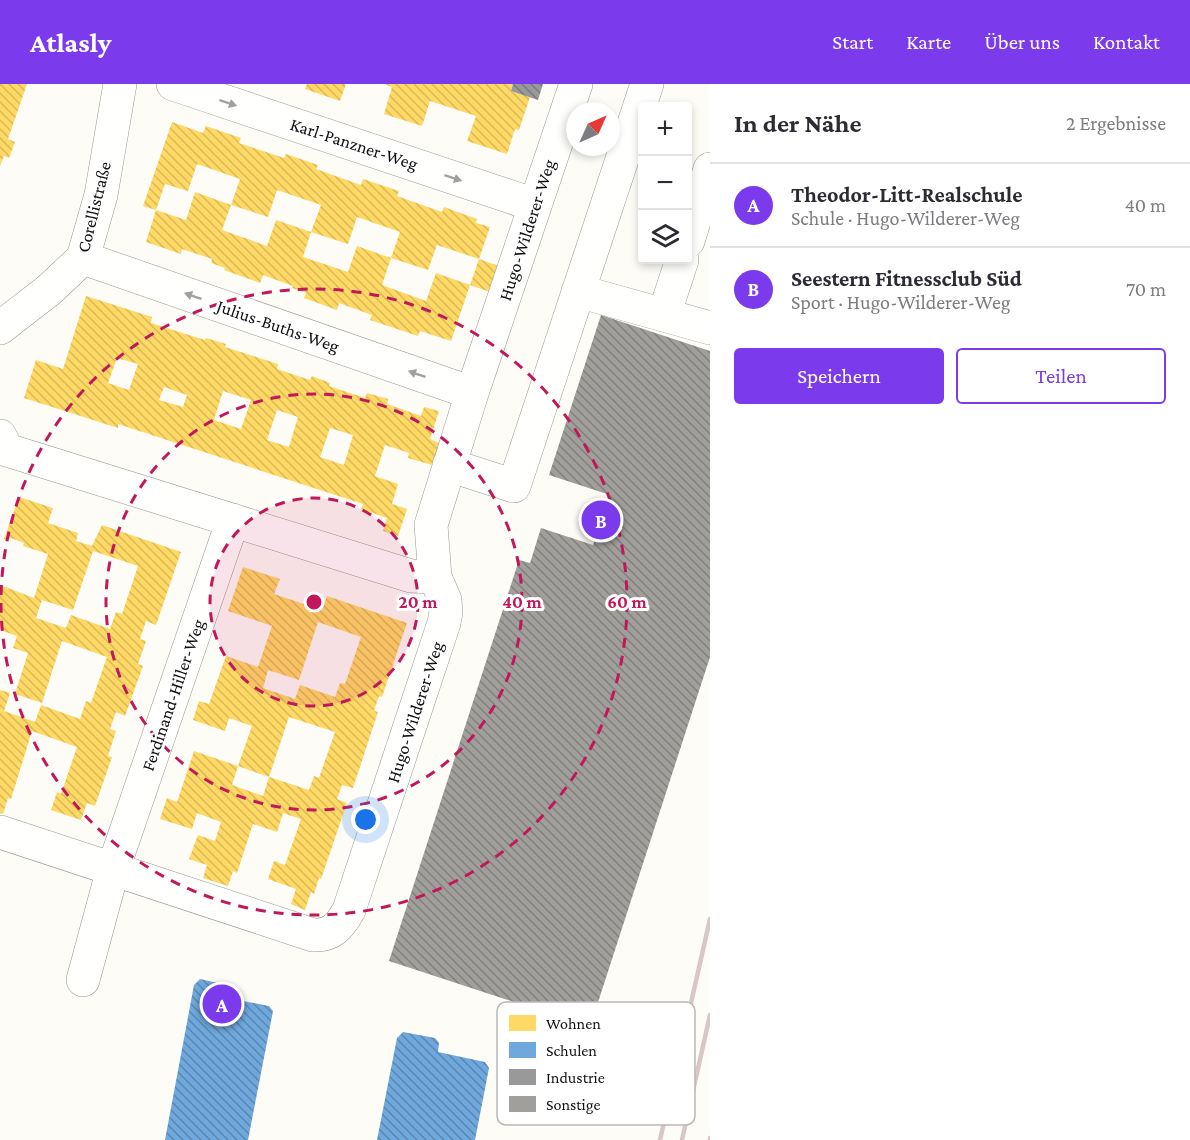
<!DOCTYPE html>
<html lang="de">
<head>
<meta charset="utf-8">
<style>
  body { margin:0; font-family:"Crimson Pro",serif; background:#f2f2f3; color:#2b2b33 }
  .controls { position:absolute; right:18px; top:18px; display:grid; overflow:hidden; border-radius:6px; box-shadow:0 3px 9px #0003 }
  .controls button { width:54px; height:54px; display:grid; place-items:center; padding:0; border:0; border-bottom:2px solid #e1e1e2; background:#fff; color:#2b2b33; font:30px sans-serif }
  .compass { position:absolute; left:566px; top:18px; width:54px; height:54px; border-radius:50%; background:#fff; box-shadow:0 3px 9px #0003; rotate:45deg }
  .you { position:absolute; left:366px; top:736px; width:21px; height:21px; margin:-15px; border:4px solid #fff; border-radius:50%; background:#1a73e8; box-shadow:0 0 0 9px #1a73e833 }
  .badge { display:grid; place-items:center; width:39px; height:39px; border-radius:50%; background:#7c3aed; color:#fff; font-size:20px; font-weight:700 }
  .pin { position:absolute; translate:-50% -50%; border:3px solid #fff; box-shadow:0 2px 6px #0006 }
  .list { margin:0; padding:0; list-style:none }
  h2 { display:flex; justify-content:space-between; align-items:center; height:78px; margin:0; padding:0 24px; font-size:26px }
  h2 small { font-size:20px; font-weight:400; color:#7c7c81 }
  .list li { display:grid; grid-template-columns:39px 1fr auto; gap:18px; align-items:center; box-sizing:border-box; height:84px; padding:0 24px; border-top:2px solid #e1e1e2 }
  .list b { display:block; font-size:22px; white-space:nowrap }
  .list p { margin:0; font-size:20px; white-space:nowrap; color:#7c7c81 }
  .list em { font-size:20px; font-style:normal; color:#7c7c81 }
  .actions { display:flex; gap:12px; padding:18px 24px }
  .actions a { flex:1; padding:14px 0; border:2px solid #7c3aed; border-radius:6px; text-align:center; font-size:21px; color:#7c3aed }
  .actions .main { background:#7c3aed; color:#fff }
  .icon { flex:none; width:33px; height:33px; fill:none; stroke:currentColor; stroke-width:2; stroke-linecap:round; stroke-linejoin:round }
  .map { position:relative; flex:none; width:710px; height:1056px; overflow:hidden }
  header { display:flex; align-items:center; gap:36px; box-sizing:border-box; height:84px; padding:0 30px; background:#7c3aed; color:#fff }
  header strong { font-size:28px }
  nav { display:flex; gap:33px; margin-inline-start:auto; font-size:21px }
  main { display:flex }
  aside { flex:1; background:#fff }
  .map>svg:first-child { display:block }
  .homes { fill:url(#homes-back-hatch); fill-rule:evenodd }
  .schools { fill:url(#schools-back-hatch) }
  .industry { fill:url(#industry-back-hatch) }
  .building { fill:url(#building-back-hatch) }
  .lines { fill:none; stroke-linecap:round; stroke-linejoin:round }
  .minor-casing { stroke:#979795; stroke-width:34 }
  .minor { stroke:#fffffe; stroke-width:33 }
  .rail { stroke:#d9c6c7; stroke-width:4.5 }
  .oneway { fill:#a0a09f }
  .ring { fill:none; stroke:#c2185b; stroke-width:3; stroke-dasharray:10 8 }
  .labels { text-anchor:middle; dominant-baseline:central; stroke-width:6; stroke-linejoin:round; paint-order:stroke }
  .street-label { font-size:18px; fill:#111; stroke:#fff }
  .key { fill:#fff; stroke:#b8b8b8; stroke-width:1.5 }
  .key-label { font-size:16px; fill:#111 }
  .centre { fill:#c2185b; stroke:#fff; stroke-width:3 }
  .ring-label { font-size:18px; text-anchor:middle; font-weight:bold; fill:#c2185b; stroke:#fff; stroke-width:6; stroke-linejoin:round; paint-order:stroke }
</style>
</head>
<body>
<header>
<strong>Atlasly</strong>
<nav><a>Start</a><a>Karte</a><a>Über uns</a><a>Kontakt</a></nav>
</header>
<main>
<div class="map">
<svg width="710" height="1056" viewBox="0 0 710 1056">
  <defs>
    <pattern id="homes-back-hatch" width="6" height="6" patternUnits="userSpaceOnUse" patternTransform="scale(1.5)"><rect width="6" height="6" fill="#ffd966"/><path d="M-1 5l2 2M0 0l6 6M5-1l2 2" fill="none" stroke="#dab957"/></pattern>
    <pattern id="schools-back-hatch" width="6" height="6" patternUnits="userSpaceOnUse" patternTransform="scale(1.5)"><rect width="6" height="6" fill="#6fa8dc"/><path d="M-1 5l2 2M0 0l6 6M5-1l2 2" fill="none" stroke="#5a87b1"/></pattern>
    <pattern id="industry-back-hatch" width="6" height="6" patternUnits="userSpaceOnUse" patternTransform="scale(1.5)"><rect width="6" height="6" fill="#999"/><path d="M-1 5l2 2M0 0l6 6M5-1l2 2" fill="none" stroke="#7b7b7b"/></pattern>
    <pattern id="building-back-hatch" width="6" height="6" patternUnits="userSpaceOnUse" patternTransform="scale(1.5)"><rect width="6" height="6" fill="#a19f9c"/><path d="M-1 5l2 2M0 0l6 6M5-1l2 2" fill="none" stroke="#82807e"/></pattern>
  </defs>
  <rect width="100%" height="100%" fill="#fdfcf7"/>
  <path class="homes" d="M0,0H27L8,55L15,58L9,74L4,72L0,82Z
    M307,0H346L340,17L305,5Z
    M384,0H513L511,7L530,13L519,46L515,45L507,70L467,57L476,32L430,17L422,42L384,30L392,3Z
    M172,38L203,49L206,42L241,54L239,59L284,74L286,70L318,81L316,85L361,101L363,95L399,107L397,112L442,128L444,123L477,135L476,139L490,143L479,175L437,161L428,186L391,174L400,148L357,133L348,160L311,148L303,173L348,188L357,162L391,174L382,201L426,217L436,189L470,201L451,257L420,247L418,252L370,236L372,231L339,219L337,226L304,214L306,209L292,204L293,202L263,191L260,199L224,186L225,184L211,179L212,175L182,165L181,170L146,158L156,126L186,136L195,108L231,121L222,146L267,162L276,136L311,148L321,121L277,106L268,133L231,121L240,95L197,80L188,107L165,100L156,126L143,122Z
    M479,175L499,182L490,208L470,201Z
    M86,212L152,233L151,239L205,256L206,254L226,260L225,263L278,280L277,285L310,296L312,292L330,299L329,302L365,314L367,309L388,315L387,320L421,332L424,323L439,327L430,355L440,359L432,381L408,374L409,369L385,361L375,392L398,400L392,420L407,425L398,452L383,447L387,434L361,425L363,420L118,340V344L24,314L36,276L63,285ZM117,274L138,280L129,306L108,299ZM164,303L187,311L183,323L159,316ZM223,307L251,316L241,345L214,336ZM277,326L298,333L289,363L267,356ZM330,344L353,351L344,381L320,373Z
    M19,413L53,424L48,439L78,449L76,457L92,462L102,441L181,468L156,541L146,537L140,555L146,557L138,580L143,582L125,632L116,628L110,645L116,647L108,672L112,673L95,722L87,719L81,736L51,726L57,708L61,710L77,663L32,647L11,715L8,714L3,730L0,729V606L10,609L4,627L35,638L41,621L80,635L86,617L91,619L107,573L62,557L42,619L15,610L28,569L13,564L17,552L0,546V510L3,502L34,514L48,470L23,462L24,459L8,453L7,456L4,455ZM93,467L138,482L122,530L116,528L110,545L71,531L66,544L36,534L42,516L73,526Z
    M243,483L280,495L274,510L322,526L327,512L407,539L382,613L379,612L374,627L378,628L353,704L342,701L337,715L347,719L321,795L319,794L314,810L311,808L305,826L291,820L296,805L268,795L274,777L285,781L301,735L283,729L277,748L253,740L237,789L233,787L228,802L203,794L207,781L189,775L198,751L215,757L221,738L197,729L192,745L160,735L167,714L177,718L194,667L238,682L232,701L263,712L269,693L238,682L252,642L229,634L225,647L193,636L199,617L209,620L226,572L258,583L272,542L228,527ZM318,538L361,553L345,600L340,599L335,613L300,601L295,615L263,604L268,586L299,596ZM289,633L335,648L319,694L314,692L309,706L269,693Z"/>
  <path class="schools" d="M200,895L235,903L240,909L238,916L269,922L273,927L248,1056H165L194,901Z
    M403,948L435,954L439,959L438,968L485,978L489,984L475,1056H377L397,954Z"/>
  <path class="industry" d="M513,0H543L538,16L511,7Z"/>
  <path class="building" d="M601,231L710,267V573L590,943L389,877L519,476L530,479L541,444L593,461L610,411L549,391Z"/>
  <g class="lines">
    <defs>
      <path id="minor" d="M173,0L535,121
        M688,157L710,85
        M83,174L472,309
        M578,207L710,244
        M664,231L682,176
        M0,244L49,206L83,174L101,111L120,0
        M0,352L7,366L411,492L435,493
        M449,381L514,402L647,0
        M0,748L313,851C332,852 340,842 349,826L444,539L446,528L445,516L435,493L431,441L472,309L576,0
        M83,896L113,785L233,436"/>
    </defs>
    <use href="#minor" class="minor-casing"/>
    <use href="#minor" class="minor"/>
    <path class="rail" d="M660,1056L710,835
      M682,1056L710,931
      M710,1056V1054"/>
  </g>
  <defs><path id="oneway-solid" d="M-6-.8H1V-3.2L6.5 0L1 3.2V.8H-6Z" transform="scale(1.5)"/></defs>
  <g class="oneway">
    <use href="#oneway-solid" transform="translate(228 19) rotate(18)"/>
    <use href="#oneway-solid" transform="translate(453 94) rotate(18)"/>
    <use href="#oneway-solid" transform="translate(193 212) rotate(-161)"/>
    <use href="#oneway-solid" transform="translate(417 290) rotate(-161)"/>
  </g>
  <circle cx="314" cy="518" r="104" fill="#c2185b" fill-opacity=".12"/>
  <g class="ring">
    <circle cx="314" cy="518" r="104"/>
    <circle cx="314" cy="518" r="208"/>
    <circle cx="314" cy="518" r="313"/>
  </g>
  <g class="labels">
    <g class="street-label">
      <text transform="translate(354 60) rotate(18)">Karl-Panzner-Weg</text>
      <text transform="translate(94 123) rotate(-76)">Corellistraße</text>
      <text transform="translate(527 146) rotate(-72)">Hugo-Wilderer-Weg</text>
      <text transform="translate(278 242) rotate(19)">Julius-Buths-Weg</text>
      <text transform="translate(173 611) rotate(-71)">Ferdinand-Hiller-Weg</text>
      <text transform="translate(415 628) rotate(-72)">Hugo-Wilderer-Weg</text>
    </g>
  </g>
  <rect x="497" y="918" width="198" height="123" rx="9" class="key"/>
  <rect x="509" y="931" width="27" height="16" fill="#ffd966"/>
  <rect x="509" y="958" width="27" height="16" fill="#6fa8dc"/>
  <rect x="509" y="985" width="27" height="16" fill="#999"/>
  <rect x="509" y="1012" width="27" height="16" fill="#a19f9c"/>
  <g class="key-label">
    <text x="546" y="945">Wohnen</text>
    <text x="546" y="972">Schulen</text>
    <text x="546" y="999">Industrie</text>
    <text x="546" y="1026">Sonstige</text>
  </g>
  <circle cx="314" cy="518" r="9" class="centre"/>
  <g class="ring-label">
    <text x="418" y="524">20 m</text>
    <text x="522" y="524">40 m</text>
    <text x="627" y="524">60 m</text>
  </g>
</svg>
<div class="controls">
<button>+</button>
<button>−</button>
<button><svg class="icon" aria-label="layers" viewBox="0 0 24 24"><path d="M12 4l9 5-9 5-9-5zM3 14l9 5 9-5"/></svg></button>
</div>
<svg class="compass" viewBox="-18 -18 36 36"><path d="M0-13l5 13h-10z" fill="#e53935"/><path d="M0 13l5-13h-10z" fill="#7c7c81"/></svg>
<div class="you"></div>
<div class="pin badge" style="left:222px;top:920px">A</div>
<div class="pin badge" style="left:601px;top:436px">B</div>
</div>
<aside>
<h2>In der Nähe<small>2 Ergebnisse</small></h2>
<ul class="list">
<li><span class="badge">A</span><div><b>Theodor-Litt-Realschule</b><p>Schule · Hugo-Wilderer-Weg</p></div><em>40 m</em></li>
<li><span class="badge">B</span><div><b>Seestern Fitnessclub Süd</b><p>Sport · Hugo-Wilderer-Weg</p></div><em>70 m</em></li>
</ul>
<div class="actions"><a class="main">Speichern</a><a>Teilen</a></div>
</aside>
</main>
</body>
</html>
